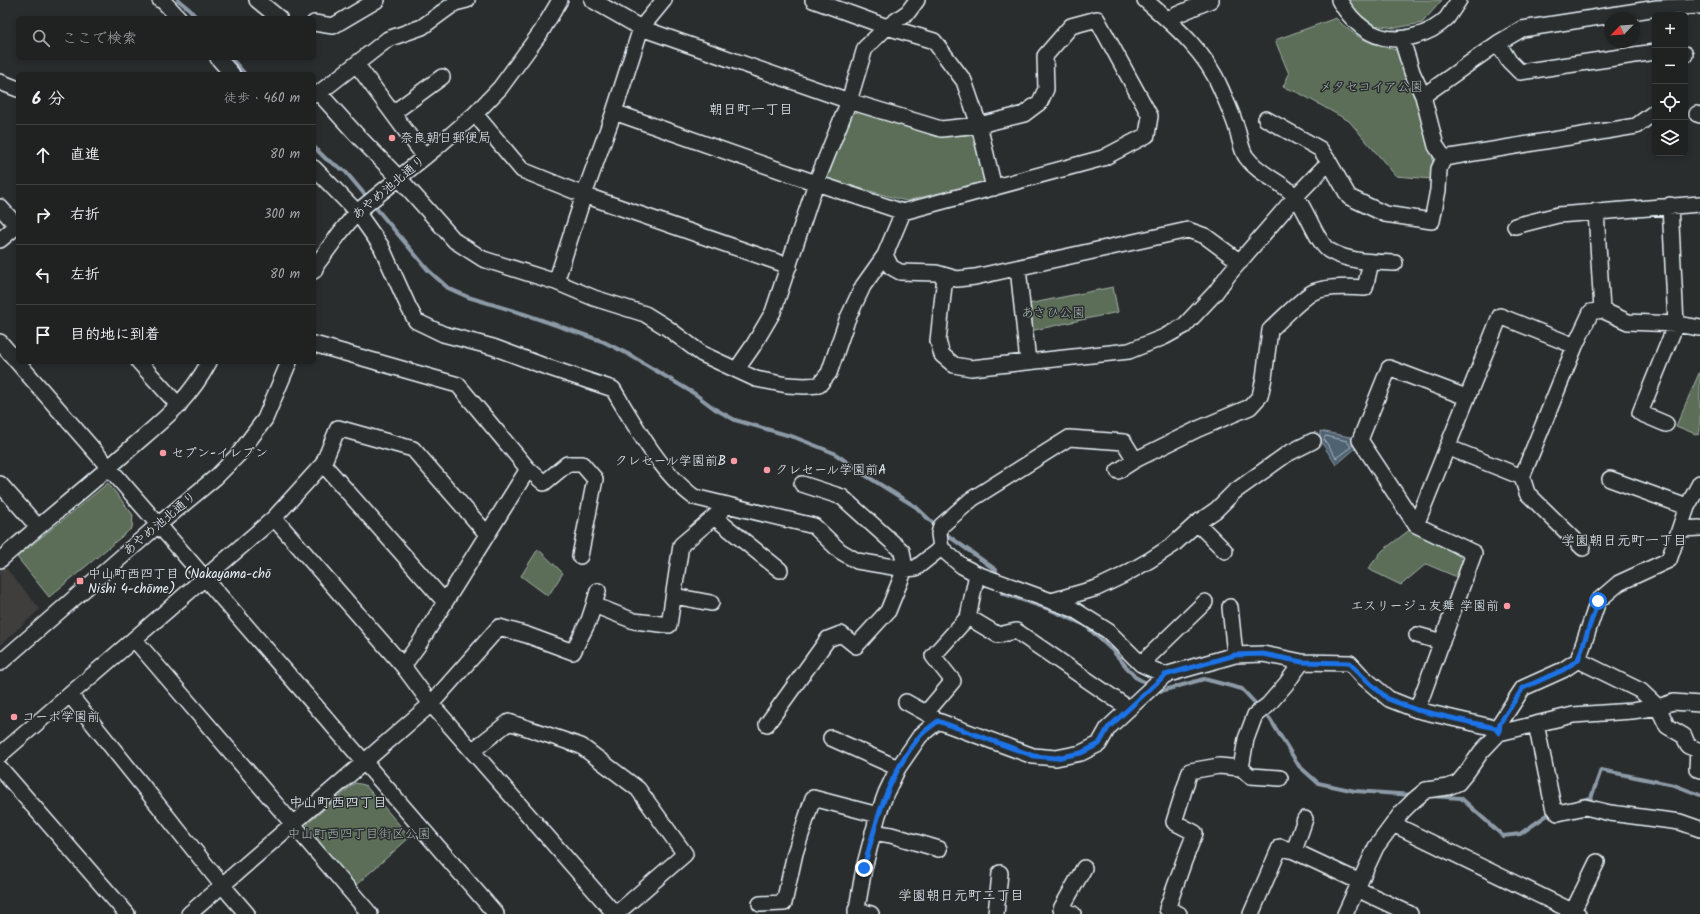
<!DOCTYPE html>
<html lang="ja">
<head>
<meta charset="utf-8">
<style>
  body { margin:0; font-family:Kalam,"Klee One",sans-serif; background:#282a2a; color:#f1f3f6 }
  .controls { position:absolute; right:12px; top:12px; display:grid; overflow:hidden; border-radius:6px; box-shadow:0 2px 6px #0003 }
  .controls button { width:36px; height:36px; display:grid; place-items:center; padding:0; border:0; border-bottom:1px solid #3d3f40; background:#202222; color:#f1f3f6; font:20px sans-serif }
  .compass { position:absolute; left:1604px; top:12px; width:36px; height:36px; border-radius:50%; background:#202222; box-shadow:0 2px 6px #0003; rotate:245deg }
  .stop { position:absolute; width:12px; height:12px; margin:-9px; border:3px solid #1a73e8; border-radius:50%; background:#fff }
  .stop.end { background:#1a73e8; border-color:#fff; box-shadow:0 1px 4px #0008 }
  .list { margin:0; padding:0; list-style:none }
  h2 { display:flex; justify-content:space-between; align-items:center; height:52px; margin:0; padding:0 16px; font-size:17px }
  h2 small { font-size:13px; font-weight:400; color:#a2a4a5 }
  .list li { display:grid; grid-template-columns:26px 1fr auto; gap:12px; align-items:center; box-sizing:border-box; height:60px; padding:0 16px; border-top:1px solid #3d3f40 }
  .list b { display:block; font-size:15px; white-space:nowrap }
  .list em { font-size:13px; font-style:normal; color:#a2a4a5 }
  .icon { flex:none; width:22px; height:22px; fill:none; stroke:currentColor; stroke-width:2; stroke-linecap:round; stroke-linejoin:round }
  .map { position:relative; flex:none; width:1700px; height:914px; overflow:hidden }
  .search { position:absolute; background:#202222; box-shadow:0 2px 6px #0003; left:16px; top:16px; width:300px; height:44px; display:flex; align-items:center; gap:10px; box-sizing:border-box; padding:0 14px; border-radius:6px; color:#a2a4a5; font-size:15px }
  .panel { position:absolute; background:#202222; box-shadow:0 2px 6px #0003; left:16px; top:72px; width:300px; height:292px; border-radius:6px }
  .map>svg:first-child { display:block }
  .built { fill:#403d3e }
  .green { fill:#5b6e58; stroke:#a2b0a8 }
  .water { fill:#506272; stroke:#8d9ba8 }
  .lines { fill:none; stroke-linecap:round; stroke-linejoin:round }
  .shore { stroke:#abb8c2; stroke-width:1 }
  .stream { stroke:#8d9ba8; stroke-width:4 }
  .minor-casing { stroke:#e8f1f8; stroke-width:18 }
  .minor { stroke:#2a2d2e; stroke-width:15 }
  .route { stroke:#1a73e8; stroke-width:5 }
  .poi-dot { fill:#ff9aa2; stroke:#2a2d2e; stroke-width:1.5 }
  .labels { text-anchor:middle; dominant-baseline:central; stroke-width:3; stroke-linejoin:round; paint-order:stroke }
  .park-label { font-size:13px; fill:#a9b6b0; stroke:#2a2d2e }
  .poi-label { font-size:13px; fill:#e8f1f8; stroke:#2a2d2e; text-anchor:start }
  .street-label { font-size:13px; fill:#e8f1f8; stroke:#2a2d2e }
  .neighbourhood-label { font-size:14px; fill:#e8f1f8; stroke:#2a2d2e }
</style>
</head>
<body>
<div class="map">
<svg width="1700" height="914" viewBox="0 0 1700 914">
  <rect width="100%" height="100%" fill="#2a2d2e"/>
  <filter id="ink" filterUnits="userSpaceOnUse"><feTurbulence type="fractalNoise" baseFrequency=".025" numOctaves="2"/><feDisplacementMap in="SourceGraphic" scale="8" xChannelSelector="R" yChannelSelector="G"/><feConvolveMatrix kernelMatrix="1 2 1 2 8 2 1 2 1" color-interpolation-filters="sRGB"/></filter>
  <g filter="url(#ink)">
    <path class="built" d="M4,566L40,609L0,645V570Z"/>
    <path class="green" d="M1345,0H1442L1422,23L1395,28L1365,24Z
      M1336,18C1356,39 1374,46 1402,51L1433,149L1432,179L1396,176L1349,121L1299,93L1283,87L1289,74L1275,40Z
      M851,110L939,137L975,134L986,182L906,201L827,179Z
      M1113,287L1118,312L1030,331L1028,304Z
      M1700,371V431L1698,435L1676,426Z
      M108,483L133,515L132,528L49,597L17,557Z
      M1416,525L1460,557L1463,563L1457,577L1426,564L1401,585L1368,569L1382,551Z
      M538,549L563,573L548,596L521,576Z
      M355,783L365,785L410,837L356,885L307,830L308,823Z"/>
    <path class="water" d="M1320,431L1350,437L1357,447L1336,465L1320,440Z"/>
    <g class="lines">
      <path class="shore" d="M1326,436L1347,441L1351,447L1336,458L1324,439Z"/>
      <path class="stream" d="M178,0L189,9L197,18
        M231,58L245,74
        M314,147L326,159L345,171L428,270L448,288L468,297L524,314L602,341L628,354L695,394L715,409L735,420L794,437L834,453L865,475L916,507L938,528
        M943,532L996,570L997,577
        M1000,587L1002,593L1046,608L1085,625L1112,650L1135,677L1161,691L1204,679L1242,689L1270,719L1299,766L1318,783L1355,791L1413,795
        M1430,796L1461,798L1503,836L1520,834L1553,811
        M1578,801L1591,798L1601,770L1674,785L1700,795"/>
      <defs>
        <path id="minor" d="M160,0L163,1L179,18
          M257,0L279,18
          M592,0L641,28L849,101L941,129L979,125L1024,114L1040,102L1046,89L1045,56L1071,26L1097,19L1150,116L1147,135L1103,158L903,212L816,183L614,112
          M813,0L887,27L934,41L964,81L979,125L994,188
          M1145,0C1175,26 1206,52 1221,89C1227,103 1233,116 1237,129C1240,138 1241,151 1247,158C1260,176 1285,182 1298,200C1307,212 1319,246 1330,251C1349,262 1373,262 1395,263
          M1339,0C1356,29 1381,46 1415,36C1427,33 1438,27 1447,18C1451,12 1455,6 1459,0
          M1167,19L1211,0
          M314,23L333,26L377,0
          M1498,43L1509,61L1520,72L1655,52
          M1685,54V55
          M218,58L232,74
          M357,65L425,157
          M0,82L18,89
          M319,93L355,133L399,178L455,241L483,259L556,282L594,298L645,314L666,327L702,354L756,379L787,385L805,386L819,385L829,373L847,320L863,286L885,255L903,212
          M314,95L319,93L388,39L422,27L455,3L467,0
          M1423,96L1498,43L1522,29L1657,8L1700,6
          M393,113L442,77
          M475,114L522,170L584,195L789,266
          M1697,114L1700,115
          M1266,119L1320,149L1329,162
          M1444,158L1636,126L1655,112
          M314,168L357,212L381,246L409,308L416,321L443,334L493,347L544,366L613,389C634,424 661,473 694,497L814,526L840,551L857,561L905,569L916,568L941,548
          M0,207L18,227
          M1596,211L1602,310L1628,322L1676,324L1700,328
          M1515,226L1558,215L1700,204
          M0,240L18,225
          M885,255L891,267L900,272L936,273L957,279L975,277L1188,230L1205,236L1240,262
          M1371,262L1365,288C1351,287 1322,286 1310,294C1296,304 1283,318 1270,330L1264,378L1260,396L1250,407L1198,429L1135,460L1124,442L1069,438L972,499L941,526L939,534L941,548L962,566L977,574L1073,609L1108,631L1141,664L1165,675L1235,655L1263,654L1302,662L1350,663L1362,676L1389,699L1417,710L1495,728L1499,733
          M1018,268L1028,362
          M314,271L317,264L340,233L357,212L437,147L475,114L500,88L541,32L560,0
          M945,276L938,341L942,355L954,365L971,368L1129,351L1164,337L1184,326L1215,293L1229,274L1296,196L1329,162L1349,197L1385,214L1432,221L1438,190L1439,169L1444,158L1436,146L1423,96L1412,72L1402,40
          M556,282L584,195L614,112L641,28L664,0
          M0,342L496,914
          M314,344L458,385L528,469L544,483L567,464H582L595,479L580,556
          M139,362L179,406
          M737,369L753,346L773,312L816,183L849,101L865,48L887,27L908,12L917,0
          M1666,424L1640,413L1676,324L1670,205
          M1447,447L1522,477
          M323,464L445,602
          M1118,471L1135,460
          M1610,479L1687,507
          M0,484L38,527
          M714,517L780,570
          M274,518L403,666L431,704L615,914
          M1197,523L1225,551
          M1416,525L1500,316L1575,346
          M1681,529L1700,528
          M1583,548L1527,493L1522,477L1575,346L1591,312L1602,310
          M0,560C43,522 89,486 132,447C164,419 189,400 209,362
          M674,596L711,603
          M1052,601L1097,588L1122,576L1150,560L1173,545L1197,523L1216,510L1234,492L1287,454L1313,441
          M594,605L598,591
          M1230,607L1235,655
          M968,617L998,635L1016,631L1128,708
          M1417,635L1442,642
          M134,639L370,914
          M1578,660L1641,691L1658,707L1667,726L1684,736L1688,746L1698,750L1697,769L1700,770
          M0,663L158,525L216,477L238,455L265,419L289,362
          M1141,664L1205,602
          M403,666L419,644L528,469
          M70,695L222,885L247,914
          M906,702L933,717
          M1417,710L1474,553L1416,525L1360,440L1389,368L1466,397
          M926,713L953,681L933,656L968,617L977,574
          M767,724L828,639L841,634L856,646L888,611L905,569L902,551L842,497L802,484
          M1536,724L1553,806L1558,813L1585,807L1610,813L1680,822L1700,829
          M1499,733L1500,723L1523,688L1563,670L1578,660L1598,601L1619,583L1669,560L1687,507L1700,483
          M831,738L898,768
          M472,751L509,722L581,746L638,789L685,854L616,914
          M0,755L274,518L323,464L338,428L413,449L487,534
          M0,768L127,914
          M1241,768L1250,776L1280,778
          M1393,824L1578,914
          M873,832L891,835L939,849
          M1294,851L1305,819
          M1357,889L1410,914
          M760,904L784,903L795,853L813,798L878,815
          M856,910L871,914
          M1573,911L1597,862
          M189,914L431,704L499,627L527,635L573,652L589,620L594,605L634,621L669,625L681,545L728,505
          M856,914L864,868L878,815L886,793L898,768L920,736L938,721L1033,756L1056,758L1081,753L1099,744L1108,728L1165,675
          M996,914L1000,873
          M1073,914L1061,909L1084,868
          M1179,914L1167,909L1184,861L1195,833L1174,822L1190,771L1219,766L1241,768L1246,739L1255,715L1268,705L1286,684L1302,662
          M1251,914L1280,847L1294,851L1360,882
          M1345,914L1376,847L1402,812L1414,800L1426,790L1448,787L1458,783L1467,772L1481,752L1499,733L1573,715L1632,711L1658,707L1673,702L1700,704"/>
      </defs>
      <use href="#minor" class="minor-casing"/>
      <use href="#minor" class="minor"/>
    </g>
  </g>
  <g class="lines" filter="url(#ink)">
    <path class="route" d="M864,868C876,820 888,776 919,737C924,731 932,726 938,721L1034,756L1056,758L1081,753L1099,744L1108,728L1165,675L1235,655L1263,654L1302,662L1350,663L1362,676L1388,699L1417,710L1495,728L1499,733L1500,723L1523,688L1563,670L1578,660L1598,601"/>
  </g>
  <g class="poi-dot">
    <circle cx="392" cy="138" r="4"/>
    <circle cx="163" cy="453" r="4"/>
    <circle cx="734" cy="461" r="4"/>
    <circle cx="767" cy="470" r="4"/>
    <rect x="76" y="577" width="8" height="8" rx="2"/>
    <circle cx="1507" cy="606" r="4"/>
    <circle cx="14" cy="717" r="4"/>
  </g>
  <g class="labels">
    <g class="park-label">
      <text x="1371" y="87">メタセコイア公園</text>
      <text x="1053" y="313">あさひ公園</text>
      <text x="359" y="834">中山町西四丁目街区公園</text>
    </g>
    <g class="poi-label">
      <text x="400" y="138">奈良朝日郵便局</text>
      <text x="171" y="453">セブン-イレブン</text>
      <text x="726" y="461" text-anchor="end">クレセール学園前B</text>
      <text x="775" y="470">クレセール学園前A</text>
      <text x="88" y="574">中山町西四丁目 (Nakayama-chō<tspan x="88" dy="15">Nishi 4-chōme)</tspan></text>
      <text x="1499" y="606" text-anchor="end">エスリージュ友舞 学園前</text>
      <text x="22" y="717">コーポ学園前</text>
    </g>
    <g class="street-label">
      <text transform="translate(389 188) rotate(-40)">あやめ池北通り</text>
      <text transform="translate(160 524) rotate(-40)">あやめ池北通り</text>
    </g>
    <g class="neighbourhood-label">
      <text x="751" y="110">朝日町一丁目</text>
      <text x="1624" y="541">学園朝日元町一丁目</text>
      <text x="338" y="803">中山町西四丁目</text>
      <text x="961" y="896">学園朝日元町二丁目</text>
    </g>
  </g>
</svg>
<div class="controls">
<button>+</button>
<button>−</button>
<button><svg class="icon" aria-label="locate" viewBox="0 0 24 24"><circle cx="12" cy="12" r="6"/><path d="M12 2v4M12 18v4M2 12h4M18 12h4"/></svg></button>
<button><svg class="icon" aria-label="layers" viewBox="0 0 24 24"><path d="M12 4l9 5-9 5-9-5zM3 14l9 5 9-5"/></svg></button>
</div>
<svg class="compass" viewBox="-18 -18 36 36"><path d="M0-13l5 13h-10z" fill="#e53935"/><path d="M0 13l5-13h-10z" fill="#a2a4a5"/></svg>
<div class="stop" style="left:1598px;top:601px"></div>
<div class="stop end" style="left:864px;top:868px"></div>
<div class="search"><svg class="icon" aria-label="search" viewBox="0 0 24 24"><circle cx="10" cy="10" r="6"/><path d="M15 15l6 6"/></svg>ここで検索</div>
<section class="panel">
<h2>6 分<small>徒歩 · 460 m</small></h2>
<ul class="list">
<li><svg class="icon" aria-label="ahead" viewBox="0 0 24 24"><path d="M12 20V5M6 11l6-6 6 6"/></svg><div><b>直進</b></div><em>80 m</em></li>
<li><svg class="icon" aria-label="right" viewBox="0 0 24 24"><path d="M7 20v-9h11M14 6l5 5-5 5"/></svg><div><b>右折</b></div><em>300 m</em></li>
<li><svg class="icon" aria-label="left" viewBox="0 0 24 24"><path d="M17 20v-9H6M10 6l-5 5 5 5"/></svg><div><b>左折</b></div><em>80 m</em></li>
<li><svg class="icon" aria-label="arrive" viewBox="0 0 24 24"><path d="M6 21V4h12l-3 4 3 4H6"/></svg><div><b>目的地に到着</b></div></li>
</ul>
</section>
</div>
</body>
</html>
